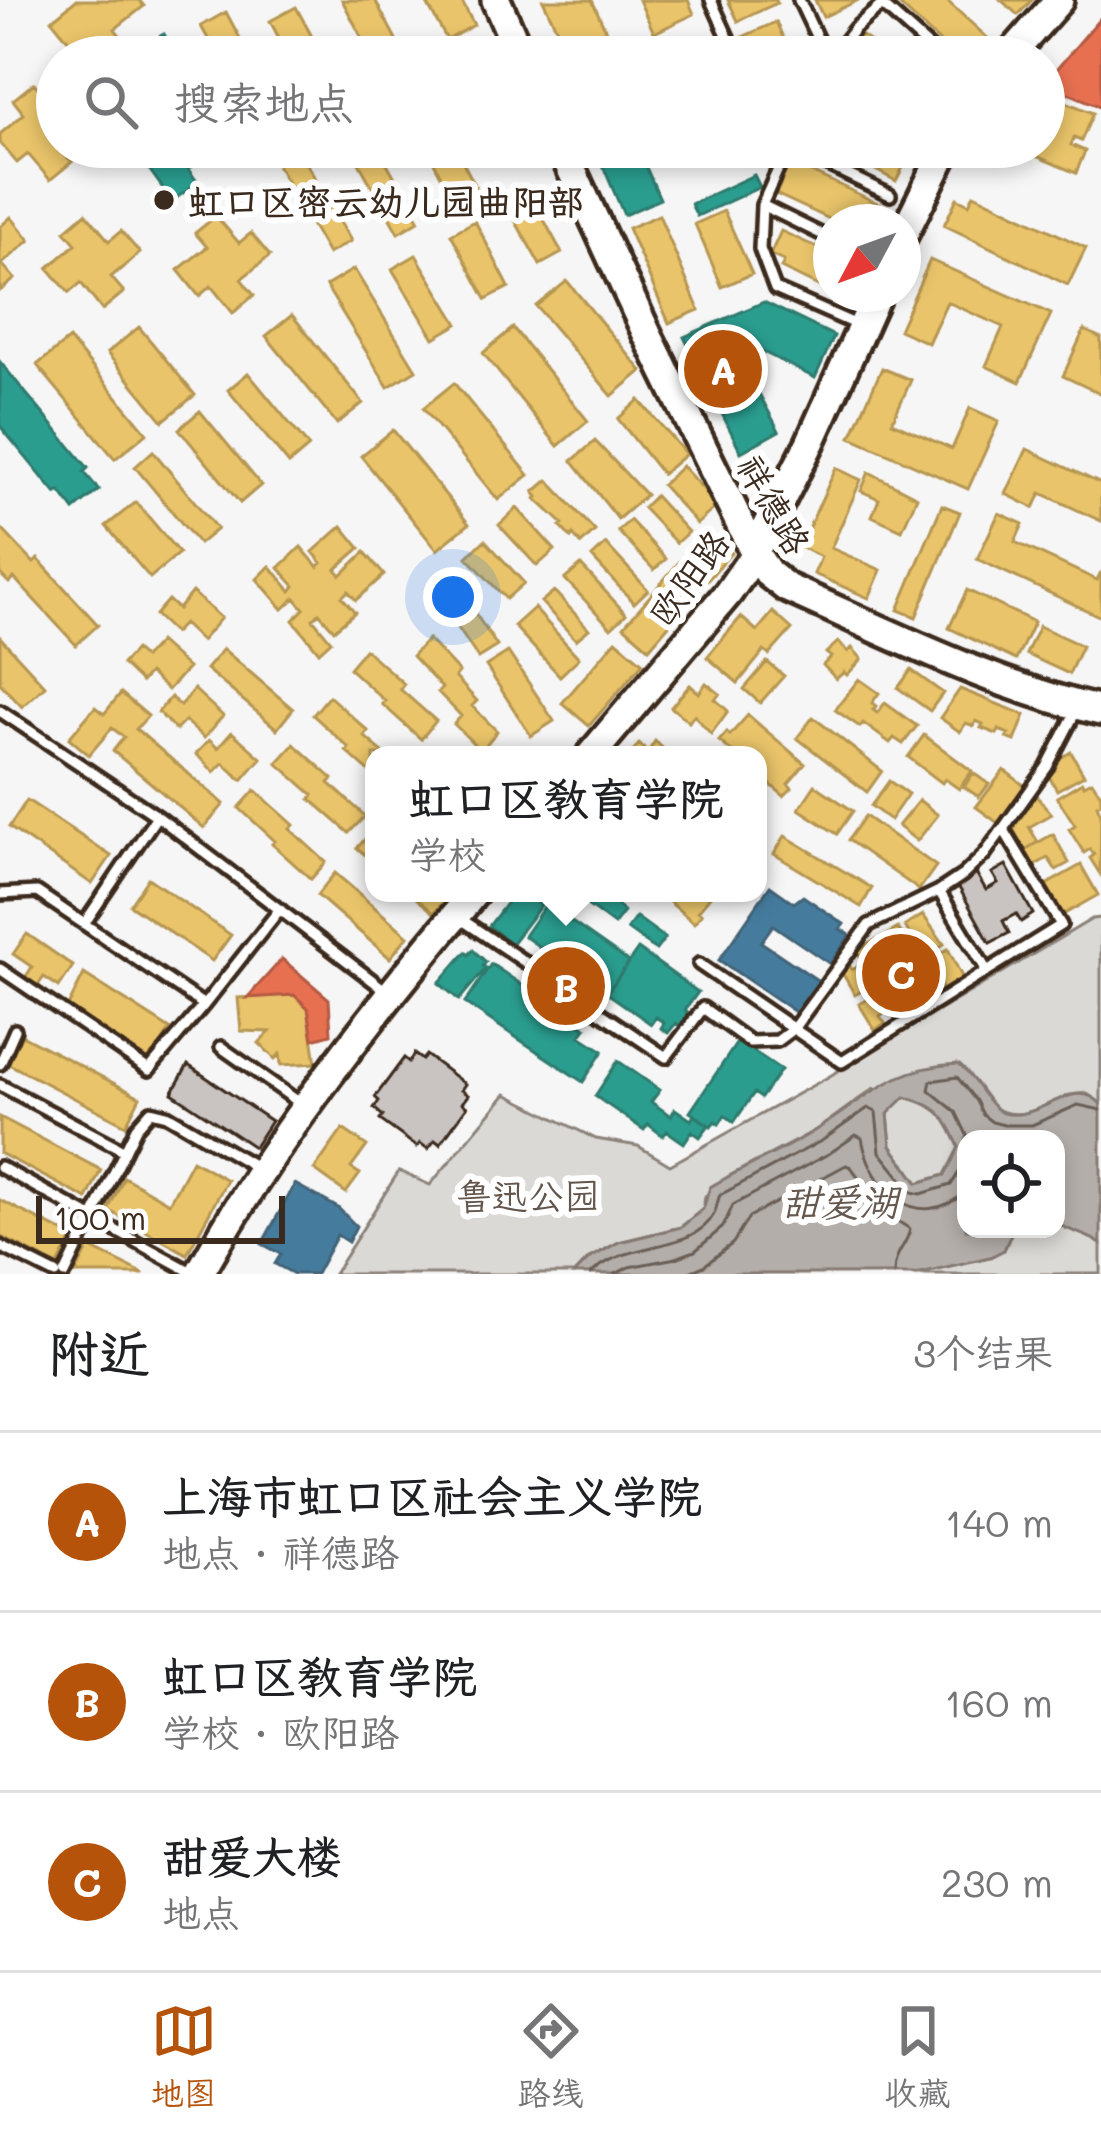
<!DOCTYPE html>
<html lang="zh">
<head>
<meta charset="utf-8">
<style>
  body { margin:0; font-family:Mali,"LXGW WenKai TC",sans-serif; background:#f6f6f6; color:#202124 }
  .controls { position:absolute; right:36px; bottom:36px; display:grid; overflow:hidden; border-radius:24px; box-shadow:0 6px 18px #0003 }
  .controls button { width:108px; height:108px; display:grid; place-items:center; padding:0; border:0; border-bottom:3px solid #e0e0e0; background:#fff; color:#202124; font:60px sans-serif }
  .compass { position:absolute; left:813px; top:204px; width:108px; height:108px; border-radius:50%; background:#fff; box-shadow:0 6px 18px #0003; rotate:229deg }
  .scale { position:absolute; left:36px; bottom:30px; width:249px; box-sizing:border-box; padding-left:12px; border:6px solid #3b2a1e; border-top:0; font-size:33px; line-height:42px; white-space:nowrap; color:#3b2a1e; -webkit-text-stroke:9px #fff; paint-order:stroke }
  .you { position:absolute; left:453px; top:597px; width:42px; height:42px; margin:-30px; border:9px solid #fff; border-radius:50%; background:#1a73e8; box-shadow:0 0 0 18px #1a73e833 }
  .badge { display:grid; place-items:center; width:78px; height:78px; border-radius:50%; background:#b45309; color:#fff; font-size:39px; font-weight:700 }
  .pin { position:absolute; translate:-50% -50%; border:6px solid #fff; box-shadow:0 3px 12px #0006 }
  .popup { position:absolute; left:365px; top:746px; width:402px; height:156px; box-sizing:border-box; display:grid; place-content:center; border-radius:24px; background:#fff; filter:drop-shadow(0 3px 9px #0005); font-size:39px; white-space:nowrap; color:#757577 }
  .popup b { font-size:45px; color:#202124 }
  .popup::after { content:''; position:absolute; left:50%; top:100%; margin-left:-24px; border:24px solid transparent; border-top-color:#fff }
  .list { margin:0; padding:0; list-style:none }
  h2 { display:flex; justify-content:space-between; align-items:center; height:156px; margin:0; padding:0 48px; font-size:51px }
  h2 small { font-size:39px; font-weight:400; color:#757577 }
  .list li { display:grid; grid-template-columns:78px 1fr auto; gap:36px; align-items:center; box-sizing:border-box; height:180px; padding:0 48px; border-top:3px solid #e0e0e0 }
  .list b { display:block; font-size:45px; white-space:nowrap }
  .list p { margin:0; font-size:39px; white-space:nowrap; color:#757577 }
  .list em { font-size:39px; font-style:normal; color:#757577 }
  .icon { flex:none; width:66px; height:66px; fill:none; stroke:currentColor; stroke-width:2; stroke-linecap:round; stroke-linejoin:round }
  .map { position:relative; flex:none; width:1101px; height:1274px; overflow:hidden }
  .search { position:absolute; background:#fff; box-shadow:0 6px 18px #0003; left:36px; right:36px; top:36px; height:132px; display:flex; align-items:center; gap:30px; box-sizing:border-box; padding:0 42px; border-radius:66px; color:#757577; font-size:45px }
  .sheet { height:696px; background:#fff }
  nav { display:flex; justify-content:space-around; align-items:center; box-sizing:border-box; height:168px; border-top:3px solid #e0e0e0; background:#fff; font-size:33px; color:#757577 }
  nav a { display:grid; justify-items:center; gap:6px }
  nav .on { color:#b45309 }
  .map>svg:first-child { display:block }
  .green { fill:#dbd9d6; stroke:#8b827a; stroke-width:3 }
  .water { fill:#b4aeaa; stroke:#847972; stroke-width:3; fill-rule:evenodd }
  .homes { fill:#e9c46a; stroke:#b59653; stroke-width:3 }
  .shops { fill:#e76f51; stroke:#b35a42; stroke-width:3 }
  .schools { fill:#2a9d8f; stroke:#2f7a6d; stroke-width:3 }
  .public { fill:#457b9d; stroke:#426377; stroke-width:3 }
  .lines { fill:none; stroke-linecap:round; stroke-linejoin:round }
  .shore { stroke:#6b5f56; stroke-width:3 }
  .building { fill:#c9c3c1; stroke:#3b2a1e; stroke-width:3 }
  .lane-casing { stroke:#3b2a1e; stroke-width:18 }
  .secondary-casing { stroke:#3b2a1e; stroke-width:36 }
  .lane { stroke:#fff; stroke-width:9 }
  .secondary { stroke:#fff; stroke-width:27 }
  .poi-dot { fill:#3b2a1e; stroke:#fff; stroke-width:4.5 }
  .labels { text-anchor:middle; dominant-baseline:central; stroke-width:12; stroke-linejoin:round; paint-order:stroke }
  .poi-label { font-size:36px; font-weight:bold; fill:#3b2a1e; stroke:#fff; text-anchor:start }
  .street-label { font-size:36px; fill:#3b2a1e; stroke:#fff }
  .park-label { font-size:36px; fill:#63564c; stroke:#fff }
  .water-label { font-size:39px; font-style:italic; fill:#65584f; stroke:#fff }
</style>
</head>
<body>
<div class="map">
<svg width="1101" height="1274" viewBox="0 0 1101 1274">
  <rect width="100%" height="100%" fill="#f7f6f6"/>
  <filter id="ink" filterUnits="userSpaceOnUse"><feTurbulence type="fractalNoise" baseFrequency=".00833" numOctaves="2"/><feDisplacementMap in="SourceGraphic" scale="24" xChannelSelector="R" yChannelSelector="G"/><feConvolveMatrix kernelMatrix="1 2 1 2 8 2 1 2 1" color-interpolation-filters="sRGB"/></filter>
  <g filter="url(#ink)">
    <path class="green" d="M1101,918V1104L1086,1093C1083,1094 1070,1094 1066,1096C1041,1107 1017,1124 991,1106L874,1088L818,1129L729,1176L705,1196L703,1209L681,1227L619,1242L589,1258L574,1274H334L399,1171L430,1185L506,1094L596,1139L638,1146L670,1165L828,1077L1092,919Z
      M905,1097C940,1106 945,1115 960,1147L945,1175L918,1183L891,1146L888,1113Z
      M1056,1223C1071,1232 1087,1234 1101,1244V1274H916L1004,1250L1013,1229H1056Z"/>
    <path class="water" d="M958,1064C974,1075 990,1109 1003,1113C1040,1123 1073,1074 1101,1104V1244C1087,1234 1071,1232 1056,1223V1139H966V1229H1013L1004,1250L990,1257L916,1274H574L589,1259L619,1242L681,1227L703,1209L710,1187C745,1166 783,1151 817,1129C868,1097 892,1067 958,1064ZM905,1097C939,1106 945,1115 959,1147L945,1175L918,1183L891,1146L888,1114Z"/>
    <path class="homes" d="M76,0H139L144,6L115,29L128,45L113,57H102L85,36L73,46L52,20Z
      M342,0H375L405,56L372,57Z
      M425,0H461L474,25L447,40Z
      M543,0H592L616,53L608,57H570Z
      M639,0H688L694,14L654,33Z
      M728,0H776L777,3L738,21Z
      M815,0H859L823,17Z
      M894,0H946L993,43L980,57H956Z
      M1001,0H1032L1018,15Z
      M296,7L323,57H289L270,21Z
      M226,12L250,57H218L201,26Z
      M776,22L792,57H746L738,39Z
      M861,35L892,57H845Z
      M483,41L491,57H453Z
      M34,83L57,110V147L72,162L50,180L28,154L17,163L0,143V134L24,114L13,100Z
      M1044,93L1093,113L1081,141L1074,138L1071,145L1085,151L1076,173L1015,147H1044Z
      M276,147H297L351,241L328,254L269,151Z
      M350,147H378L419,221L398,233Z
      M426,147H455L478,191L455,203Z
      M833,147H907L912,150L896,181Z
      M790,162L888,208L881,222H836L776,194Z
      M530,194L562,253L540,265L507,206Z
      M974,194L1086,248L1068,285L944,225L957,198L969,204Z
      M724,211L752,274L722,287L695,224Z
      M86,213L109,241L121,231L140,253L111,277L124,292L102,310L81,283L69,293L48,268L76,244L65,231Z
      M659,215L699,310L669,323L628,228Z
      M216,216L239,243L251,233L270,256L241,279L254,295L233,313L211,286L199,296L178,270L207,247L195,233Z
      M11,217L30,240L2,264L15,279L0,291V227Z
      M475,221L509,287L486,299L451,234Z
      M781,231L831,254V292L781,268L784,261L770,255Z
      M416,255L458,324L434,338L392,269Z
      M930,260L1051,314L1020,382L986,366L1003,327L947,302L928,343L899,330Z
      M354,269L416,370L388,387L326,286Z
      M567,281L642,371L612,396L536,306Z
      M292,315L363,403L337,424L266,336Z
      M139,327L195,395L163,421L107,353Z
      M513,328L588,421L558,446L483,353Z
      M1084,330L1101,338V394L1063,376Z
      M69,339L147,433L115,459L37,365Z
      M882,368L911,380L892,422L952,449L970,408L999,421L968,489L851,437Z
      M248,373L309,447L289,464L228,390Z
      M454,383L529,475L498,500L423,408Z
      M639,400L686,454L662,474L618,419Z
      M200,411L261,485L240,503L179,429Z
      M393,430L469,524L437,550L361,456Z
      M595,441L646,495L618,519L572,461Z
      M1027,449L1101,484V521L1041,493L1034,508L1006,494Z
      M153,451L217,529L199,544L135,467Z
      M682,466L718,505L697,524L662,485Z
      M836,468L861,480L831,548L881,570L869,598L814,574L821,557L800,547Z
      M869,472L917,497L902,530L872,516L879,499L861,491Z
      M548,480L595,531L581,544L573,535L571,538L560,526L563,524L536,499L538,497L534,492Z
      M655,496L688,532L676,543L643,508Z
      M136,502L179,553L150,578L106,526Z
      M942,505L960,512L916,617L898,610Z
      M517,508L555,550L537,566L499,525Z
      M999,513L1023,524L1015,542L1097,580L1101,572V617L977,559Z
      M630,520L666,559L654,570L618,531Z
      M342,526L360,548L336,569L341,575L365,552L384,575L356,600L348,591L342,597L355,612L334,630L319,613L313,619L331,641L319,652L293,620L304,609L295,598L283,609L257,579L270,566L291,591L295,586L279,568L301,547L318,567L322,563L313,552Z
      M0,527L34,563L38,559L98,625L76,645L14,578L9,583L0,574Z
      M706,531L731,553L649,648L624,626Z
      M485,540L524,583L506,599L467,557Z
      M606,544L648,590L634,603L592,557Z
      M581,565L626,614L611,628L565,579Z
      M449,574L497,646L478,658L430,586Z
      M967,590L1034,622L1016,660L949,628Z
      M554,591L589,629L576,640L541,602Z
      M192,592L221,618L201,641L183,624L174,633L155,615L168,600L178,609Z
      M534,608L579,658L560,676L514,626Z
      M773,612L792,629L769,655L764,651L738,683L707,657L741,617L757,631Z
      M1039,626L1082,646L1069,674L1026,654Z
      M0,637L45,686L22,707L0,683Z
      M428,639L459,672L455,677L477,701L472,706L497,731L481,751L454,724L461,716L438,692L442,688L412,656Z
      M616,640L643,663L589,726L562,703Z
      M159,642L188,668L168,690L149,673L141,682L122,664L135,650L144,658Z
      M838,642L848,652L852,648L862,659L847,675L844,672L836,679L823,665L831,657L826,653Z
      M223,649L293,709L277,729L206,669Z
      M365,649L404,684L400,689L436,721L421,739L382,704L385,701L349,668Z
      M508,652L554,721L531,736L486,666Z
      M767,662L784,676L760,703L744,689Z
      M911,670L943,693L930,711L898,688Z
      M859,679L879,693L872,703L876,706L873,710L877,713L885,703L917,726L903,744L894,738L890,743L863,723L860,727L835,710Z
      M706,683L720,694L715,699L728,711L711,734L694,715L689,722L671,707L690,685L699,693Z
      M194,689L223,716L204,738L185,721L176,730L158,712L171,697L180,706Z
      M960,689L1025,715L1015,741L1007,738L1009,734L999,730L997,734L981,728L983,724L976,721L974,726L966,723L960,732L940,718Z
      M121,693L148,716L136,729L224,804L204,828L113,751L124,737L112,728L89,755L69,738L95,707L104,714Z
      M329,696L368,731L364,736L386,755H374V776L346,751L349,748L313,715Z
      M748,715L805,764L788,784L792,788L784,796L758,774V755H736L719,741L727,732L730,735Z
      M813,717L882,771L867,792L797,738Z
      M232,732L261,758L242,780L223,763L214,772L196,754L209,740L218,748Z
      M924,735L972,771L959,789L945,779L942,783L908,757Z
      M655,741L668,753L667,755H629L639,744L648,752Z
      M294,744L333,779L329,783L365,816L349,833L310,799L313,795L277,763Z
      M1071,752L1084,775L1057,790L1048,775L1055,770L1051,763Z
      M1004,770L1025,786L998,823L976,807Z
      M973,773L989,784L979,797L964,787Z
      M889,781L908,794L890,820L871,806Z
      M1092,781L1101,795V803L1097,805L1101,814L1100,874L1090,858L1094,855L1090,849L1084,853L1069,829L1075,825L1057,797L1082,782L1084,785Z
      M815,785L853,811L837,834L799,809Z
      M255,790L294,825L290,829L326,862L311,879L272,844L275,841L239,808Z
      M1032,791L1052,814L1029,827L1038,842L1025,850L1013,829L1016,827L1011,819Z
      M27,800L111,856L92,884L9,827Z
      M919,800L938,815L917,841L898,826Z
      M865,816L936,866L919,890L848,840Z
      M374,829V862L357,848Z
      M1053,834L1069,863L1056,870L1048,858L1030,868L1021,852Z
      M785,836L872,888L861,907L774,854Z
      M1081,865L1098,895L1061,916L1044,886Z
      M335,873L408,936L390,958L317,895Z
      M148,878L231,935L212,961L130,905Z
      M410,893H449L450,894L434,913Z
      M659,893H713L698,911L702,914L694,923Z
      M923,915L944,944L927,955L930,960L948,949L964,981L944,992L934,976L929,979L940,996L923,1007L910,986L905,989L918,1010L897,1022L890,1010L880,1016L885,1023L875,1030L859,1004L880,992L875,983L855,995L840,969L849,964L852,970L864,963L857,952L875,940L889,963L895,960L882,938L898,928L908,945L914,942L905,926Z
      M27,934L73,966L59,987L44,977L35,989L23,981L32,967L13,954Z
      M84,974L170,1029L150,1064L66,1010Z
      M294,995L308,1008L316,1063L281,1065L280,1054L275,1059L259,1043L270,1032L241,1031L238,998Z
      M18,1033L140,1097L126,1125L5,1062Z
      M0,1117L101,1170L87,1199L0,1153Z
      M343,1129L367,1146L351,1168L360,1174L346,1193L314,1170Z
      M192,1160L227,1180L187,1254L108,1210L124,1177L169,1203Z
      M0,1200L73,1237L58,1266L0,1236Z
      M89,1247L144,1274H75Z"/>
    <path class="shops" d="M1101,17V107L1045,83Z
      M282,959L329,999L331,1034L313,1039L308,1008L294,995L247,998Z"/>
    <path class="schools" d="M164,34L177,57H160L151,41Z
      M707,37L716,57H659Z
      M133,147H217V148L188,169L198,183L172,201Z
      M595,147H637L660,199L624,215Z
      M754,175L760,187L697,216L691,204Z
      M764,302L834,336L815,378L761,351L741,360L779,431L741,452L684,337Z
      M0,362L88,468L84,472L99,490L74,510L60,491L56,494L0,426Z
      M514,893L544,894L538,903L541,905L511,944L489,926Z
      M571,893H615L622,898L617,905L624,912L614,925Z
      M546,904L629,962L607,993L524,936Z
      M636,917L665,938L656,950L627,929Z
      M638,949L698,992L685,1010L691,1015L683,1028L676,1023L668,1033L661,1028L664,1023L656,1017L651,1024L607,993Z
      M473,950L486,962L483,966L486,968L459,1000L439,983L466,952L469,955Z
      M491,964L586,1028L580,1036L603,1051L583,1082L465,1003Z
      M738,1041L781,1070L761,1098L754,1093L734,1122L725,1115L719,1124L715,1121L711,1126L690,1112Z
      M618,1061L660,1090L651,1102L671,1116L675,1109L691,1120L694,1115L709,1125L700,1137L692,1131L684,1143L667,1131L663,1136L648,1124L644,1130L595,1096Z"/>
    <path class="public" d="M770,886L794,903L803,896L844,924L840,929L850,935L830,964L773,925L761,942L820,982L798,1014L719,960Z
      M295,1184L338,1208L356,1226L348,1242L337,1235L316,1274H294L275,1264L281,1254L262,1244Z"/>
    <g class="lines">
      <path class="shore" d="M969,1139L956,1112L929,1090L931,1081L957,1077L976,1101L983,1115L992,1122L1004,1125H1032L1078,1105L1101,1110
        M591,1274C625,1239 693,1254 714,1214C717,1208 717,1201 720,1195L823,1140L868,1108L876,1112L880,1152L912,1192L921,1194L951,1185L966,1161
        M615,1274L629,1267L676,1258L695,1251L723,1227L733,1205L830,1153L856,1135L862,1138C871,1190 916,1234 966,1192
        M685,1274L704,1266L733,1243L749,1217L846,1165L851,1167L885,1213L910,1229C907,1246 894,1251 894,1274"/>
    </g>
    <path class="building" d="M1006,865L1033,914L1021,922L1016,914L1003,921L1009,933L990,943L957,884L976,873L986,890L998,883L992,873Z
      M414,1054L422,1060L426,1055L465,1084L461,1090L468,1095L462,1103L467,1107L440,1144L435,1140L428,1149L420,1143L417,1147L380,1120L383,1116L374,1108L379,1101L375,1097L404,1058L409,1062Z
      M188,1065L271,1121L254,1147L172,1093Z"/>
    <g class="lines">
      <defs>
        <path id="lane" d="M711,0L737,57
          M799,0L826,57
          M832,57L855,28L882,5L940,57
          M788,147L762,205L760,249L775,289L857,325
          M790,147L890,195
          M762,205L831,239
          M0,711L157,816L389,993
          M0,894L37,892L204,1005L149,1070L0,969
          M458,917L666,1057L703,1008L750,1042L777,1041L793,1029L869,925L939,891L963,875L985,854L1047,767L1076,711
          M84,924L157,816
          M699,964L842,1062L987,971L939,891
          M987,971L1061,925L1004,830
          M204,1005L280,909
          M221,1047L300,1103
          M0,1064L15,1030
          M0,1085L125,1151
          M0,1167L195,1274
          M0,1246L56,1274
          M65,1274L136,1128L151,1111L167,1115L256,1167"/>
        <path id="secondary" d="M496,0L521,57
          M1009,57L1059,0
          M561,147L647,334L754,552L769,574L787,588C889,633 992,686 1101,711
          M903,235L947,147
          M591,755L728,593L749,563L810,443L877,294
          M199,1274C276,1136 372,1014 474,893"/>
      </defs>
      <use href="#lane" class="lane-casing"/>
      <use href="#secondary" class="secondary-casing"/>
      <use href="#lane" class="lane"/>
      <use href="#secondary" class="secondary"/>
    </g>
  </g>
  <circle class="poi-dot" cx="164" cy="200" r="12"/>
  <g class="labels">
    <g class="poi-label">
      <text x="188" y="200">虹口区密云幼儿园曲阳部</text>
    </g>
    <g class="street-label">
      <text transform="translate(775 504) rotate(60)">祥德路</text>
      <text transform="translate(688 577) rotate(-54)">欧阳路</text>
    </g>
    <g class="park-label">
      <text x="528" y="1194">鲁迅公园</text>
    </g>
    <g class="water-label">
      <text x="840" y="1200">甜爱湖</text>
    </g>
  </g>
</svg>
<div class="controls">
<button><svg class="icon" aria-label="locate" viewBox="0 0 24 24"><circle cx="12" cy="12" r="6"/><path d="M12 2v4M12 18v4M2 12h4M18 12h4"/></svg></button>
</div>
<svg class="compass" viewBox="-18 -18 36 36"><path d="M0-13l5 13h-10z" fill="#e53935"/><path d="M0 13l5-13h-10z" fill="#757577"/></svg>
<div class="scale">100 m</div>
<div class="you"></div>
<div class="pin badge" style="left:723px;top:369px">A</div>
<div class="pin badge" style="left:566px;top:986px">B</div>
<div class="popup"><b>虹口区教育学院</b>学校</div>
<div class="pin badge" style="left:901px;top:973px">C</div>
<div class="search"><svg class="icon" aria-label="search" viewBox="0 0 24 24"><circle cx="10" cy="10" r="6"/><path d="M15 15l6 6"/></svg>搜索地点</div>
</div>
<section class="sheet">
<h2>附近<small>3个结果</small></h2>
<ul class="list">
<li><span class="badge">A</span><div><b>上海市虹口区社会主义学院</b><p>地点 · 祥德路</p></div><em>140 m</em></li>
<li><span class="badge">B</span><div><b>虹口区教育学院</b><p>学校 · 欧阳路</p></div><em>160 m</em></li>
<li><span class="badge">C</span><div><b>甜爱大楼</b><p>地点</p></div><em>230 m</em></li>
</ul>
</section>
<nav>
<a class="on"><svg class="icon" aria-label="map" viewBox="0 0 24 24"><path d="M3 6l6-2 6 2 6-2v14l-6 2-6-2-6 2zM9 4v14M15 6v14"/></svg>地图</a>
<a><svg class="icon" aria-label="directions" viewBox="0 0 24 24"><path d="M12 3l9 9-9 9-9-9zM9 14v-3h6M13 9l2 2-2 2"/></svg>路线</a>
<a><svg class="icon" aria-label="saved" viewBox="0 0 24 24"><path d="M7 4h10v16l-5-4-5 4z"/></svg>收藏</a>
</nav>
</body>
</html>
